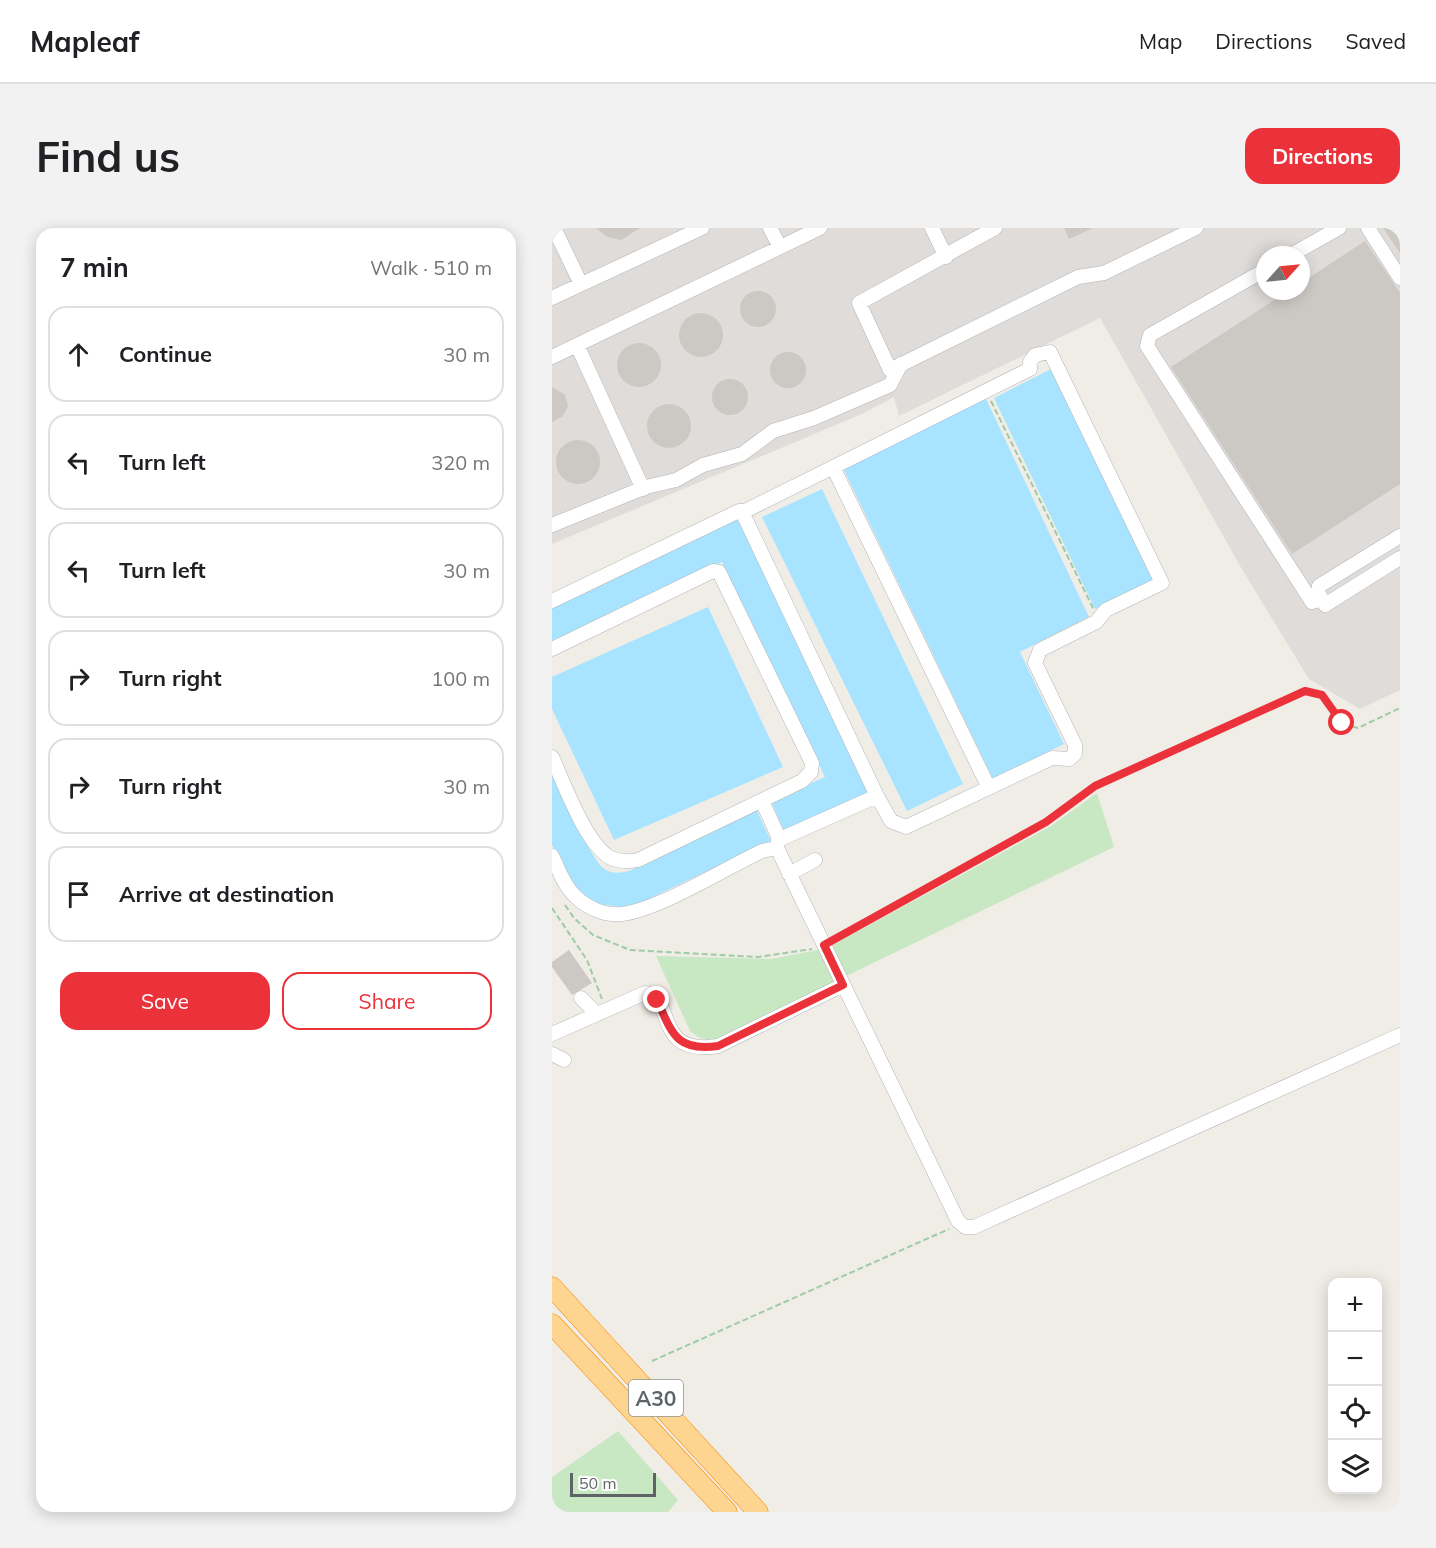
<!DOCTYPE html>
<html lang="en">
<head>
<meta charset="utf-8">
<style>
  body { margin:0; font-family:Mulish,sans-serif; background:#f2f2f2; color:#202124 }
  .controls { position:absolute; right:18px; bottom:18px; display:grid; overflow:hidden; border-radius:12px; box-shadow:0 3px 15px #0003 }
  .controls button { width:54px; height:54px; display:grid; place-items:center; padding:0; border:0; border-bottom:2px solid #e0e0e0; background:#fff; color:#202124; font:30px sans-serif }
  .compass { position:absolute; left:704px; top:18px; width:54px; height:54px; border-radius:50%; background:#fff; box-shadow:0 3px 15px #0003; rotate:63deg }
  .scale { position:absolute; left:18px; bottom:15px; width:86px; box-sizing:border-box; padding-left:6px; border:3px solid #5e6367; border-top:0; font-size:16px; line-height:21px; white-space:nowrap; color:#5e6367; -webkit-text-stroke:4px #fff; paint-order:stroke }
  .stop { position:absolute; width:18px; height:18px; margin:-14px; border:4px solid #eb323b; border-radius:50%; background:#fff }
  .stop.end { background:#eb323b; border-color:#fff; box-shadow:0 2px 6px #0008 }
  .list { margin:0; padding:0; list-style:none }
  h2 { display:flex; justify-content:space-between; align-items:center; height:78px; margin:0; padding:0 24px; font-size:26px }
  h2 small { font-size:20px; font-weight:400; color:#757577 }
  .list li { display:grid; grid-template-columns:39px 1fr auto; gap:18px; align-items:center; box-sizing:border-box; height:96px; margin:0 12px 12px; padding:0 12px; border:2px solid #e0e0e0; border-radius:18px }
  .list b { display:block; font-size:22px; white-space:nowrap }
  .list em { font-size:20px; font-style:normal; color:#757577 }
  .actions { display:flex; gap:12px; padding:18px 24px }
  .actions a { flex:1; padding:14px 0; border:2px solid #eb323b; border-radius:18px; text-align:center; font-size:21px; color:#eb323b }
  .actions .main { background:#eb323b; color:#fff }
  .icon { flex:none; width:33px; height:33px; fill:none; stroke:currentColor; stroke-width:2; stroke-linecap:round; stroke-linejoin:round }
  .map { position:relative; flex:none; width:848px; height:1284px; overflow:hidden; border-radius:18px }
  header { display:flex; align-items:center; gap:36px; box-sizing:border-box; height:84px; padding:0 30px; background:#fff; border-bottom:2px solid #e0e0e0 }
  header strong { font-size:28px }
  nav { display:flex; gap:33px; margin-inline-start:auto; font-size:21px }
  .intro { display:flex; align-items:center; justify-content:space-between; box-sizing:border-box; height:144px; padding:0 36px }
  h1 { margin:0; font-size:42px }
  .button { padding:15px 27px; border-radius:18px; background:#eb323b; color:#fff; font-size:21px; font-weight:700 }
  main { display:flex; gap:36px; padding:0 36px }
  aside { flex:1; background:#fff; border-radius:18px; box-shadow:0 3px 15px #0003 }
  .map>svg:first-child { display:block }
  .industrial { fill:#dfdcd9; fill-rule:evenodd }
  .green { fill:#c8e8c3 }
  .water { fill:#a8e4ff }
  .building { fill:#ccc8c4 }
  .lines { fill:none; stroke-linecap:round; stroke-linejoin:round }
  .minor-casing { stroke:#b2b5b9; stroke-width:15 }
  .highway-casing { stroke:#f78b00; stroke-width:21 }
  .path { stroke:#9dcca5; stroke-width:2; stroke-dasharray:6 3; stroke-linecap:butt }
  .minor { stroke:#fff; stroke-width:14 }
  .highway { stroke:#fdd490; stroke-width:20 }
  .route { stroke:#eb323b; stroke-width:8 }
  .labels { text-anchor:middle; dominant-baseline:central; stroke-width:4.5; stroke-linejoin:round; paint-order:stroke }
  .shield { fill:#fff; stroke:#8e9295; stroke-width:1.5 }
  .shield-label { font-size:21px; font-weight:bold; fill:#5e6367 }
</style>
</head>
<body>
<header>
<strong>Mapleaf</strong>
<nav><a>Map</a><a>Directions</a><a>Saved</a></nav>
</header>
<div class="intro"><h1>Find us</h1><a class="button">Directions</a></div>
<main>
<aside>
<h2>7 min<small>Walk · 510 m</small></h2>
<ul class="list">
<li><svg class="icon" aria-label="ahead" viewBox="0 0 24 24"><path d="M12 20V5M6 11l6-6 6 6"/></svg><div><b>Continue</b></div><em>30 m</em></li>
<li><svg class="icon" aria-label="left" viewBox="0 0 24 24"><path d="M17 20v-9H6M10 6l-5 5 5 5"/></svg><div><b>Turn left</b></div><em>320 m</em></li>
<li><svg class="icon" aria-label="left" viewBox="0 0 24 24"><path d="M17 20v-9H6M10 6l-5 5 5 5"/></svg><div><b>Turn left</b></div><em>30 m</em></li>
<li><svg class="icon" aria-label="right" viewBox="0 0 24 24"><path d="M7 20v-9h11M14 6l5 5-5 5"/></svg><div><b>Turn right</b></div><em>100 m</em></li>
<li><svg class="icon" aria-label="right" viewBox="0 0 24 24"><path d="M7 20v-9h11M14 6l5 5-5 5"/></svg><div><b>Turn right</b></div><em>30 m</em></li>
<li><svg class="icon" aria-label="arrive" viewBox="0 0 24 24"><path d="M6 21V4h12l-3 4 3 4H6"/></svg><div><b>Arrive at destination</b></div></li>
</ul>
<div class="actions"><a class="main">Save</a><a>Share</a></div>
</aside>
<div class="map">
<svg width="848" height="1284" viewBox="0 0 848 1284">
  <rect width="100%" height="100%" fill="#f0ede7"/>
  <path class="industrial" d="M0,0H848V462L808,481L757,451L691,343L548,90L347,188L342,169L310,186L0,316ZM713,27H749V63H713Z"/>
  <path class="green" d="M545,565L562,619L292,749L277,719L499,598Z
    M271,721L286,755L166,811C154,813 148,811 138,803L104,728L219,731Z
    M66,1203L126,1272L116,1284H0V1249Z"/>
  <path class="water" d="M501,140L603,352L543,381L442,170Z
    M434,171L537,389L468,424L512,516L441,551L291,240Z
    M270,261L411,556L355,583L210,289Z
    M185,288L319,564L233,605L219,573L273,549L170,334L0,415V379Z
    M156,379L231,539L62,612L0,481V449Z
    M0,542C9,561 39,634 54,642C61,646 69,645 77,643L204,581L219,613L90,674L69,679L47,676L26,666L0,617Z"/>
  <path class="building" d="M44,0H88L69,12L55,9Z
    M512,0H541L517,11Z
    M831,0H848V25Z
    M813,13L848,65V256L740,326L619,139L736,63H749V55Z
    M188 81a18 18 0 1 1 36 0a18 18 0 1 1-36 0Z
    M127 107a22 22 0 1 1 44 0a22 22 0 1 1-44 0Z
    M65 137a22 22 0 1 1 44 0a22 22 0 1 1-44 0Z
    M218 142a18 18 0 1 1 36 0a18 18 0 1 1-36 0Z
    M160 169a18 18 0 1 1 36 0a18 18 0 1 1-36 0Z
    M0,159L13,167L16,178L11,188L0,194Z
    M95 198a22 22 0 1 1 44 0a22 22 0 1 1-44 0Z
    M4 234a22 22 0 1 1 44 0a22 22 0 1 1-44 0Z
    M17,722L40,755L20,767L0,739V734Z"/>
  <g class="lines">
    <defs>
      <path id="minor" d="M2,0L29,56
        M218,0L228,19
        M380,0L394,29
        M443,0L307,75L338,142L526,49L552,45L644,0
        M816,0L848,50
        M739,27L787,0
        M713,42L598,107L595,118L760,374L770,371
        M0,70L150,0
        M25,117L91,261
        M0,129L268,0
        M281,239L437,560
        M0,297L94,259L124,252L151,237L190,226L221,203L262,190L338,157L349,136
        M848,308L767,358L766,364L773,377L848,330
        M0,373L187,283H193
        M0,421L161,343L167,344L260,535L259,544L250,553L86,632C76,634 68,634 59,630C34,617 12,555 0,529
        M210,573L227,610L225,620L406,993L413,999H422L848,807
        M226,612L325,568L339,593L354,599L500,530L517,531L523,526V517L483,435L488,422L544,394L554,382L610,355L498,124L483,127L478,134V141L193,283L192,288L325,568
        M0,628C7,642 12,658 23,668C35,680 53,688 70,686C106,682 174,640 210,623L225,620
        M237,646L263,632
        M29,770L45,786
        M0,806L93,765C125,771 100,828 166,818L291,757
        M0,826L12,832"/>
      <path id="highway" d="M0,1059L206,1284
        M0,1096L175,1284"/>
    </defs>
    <use href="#minor" class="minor-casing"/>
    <use href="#highway" class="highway-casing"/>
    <path class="path" d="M439,173L541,380
      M13,677L22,690L41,707L78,722L206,729L260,721
      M0,680L35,732L50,771
      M284,710L493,594L543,558L753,463L770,467L790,495L798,498L806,500L848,480
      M100,1133L397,1001"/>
    <use href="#minor" class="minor"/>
    <use href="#highway" class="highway"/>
  </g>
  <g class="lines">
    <path class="route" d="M105,772C120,805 124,824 166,818L291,757L272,717L494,594L543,558L753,463L770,467L790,495"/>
  </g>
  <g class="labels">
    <rect class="shield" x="77" y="1152" width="54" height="36" rx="4.5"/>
    <g class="shield-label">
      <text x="104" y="1170">A30</text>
    </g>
  </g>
</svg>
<div class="controls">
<button>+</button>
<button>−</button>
<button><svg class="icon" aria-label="locate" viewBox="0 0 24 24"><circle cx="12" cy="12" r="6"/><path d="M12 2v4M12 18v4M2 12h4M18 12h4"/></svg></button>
<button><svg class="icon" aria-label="layers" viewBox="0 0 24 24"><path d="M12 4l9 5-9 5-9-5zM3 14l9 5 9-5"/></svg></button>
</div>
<svg class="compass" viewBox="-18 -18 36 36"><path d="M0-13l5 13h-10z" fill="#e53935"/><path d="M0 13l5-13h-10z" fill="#757577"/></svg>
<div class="scale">50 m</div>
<div class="stop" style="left:790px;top:495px"></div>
<div class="stop end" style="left:105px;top:772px"></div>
</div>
</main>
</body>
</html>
